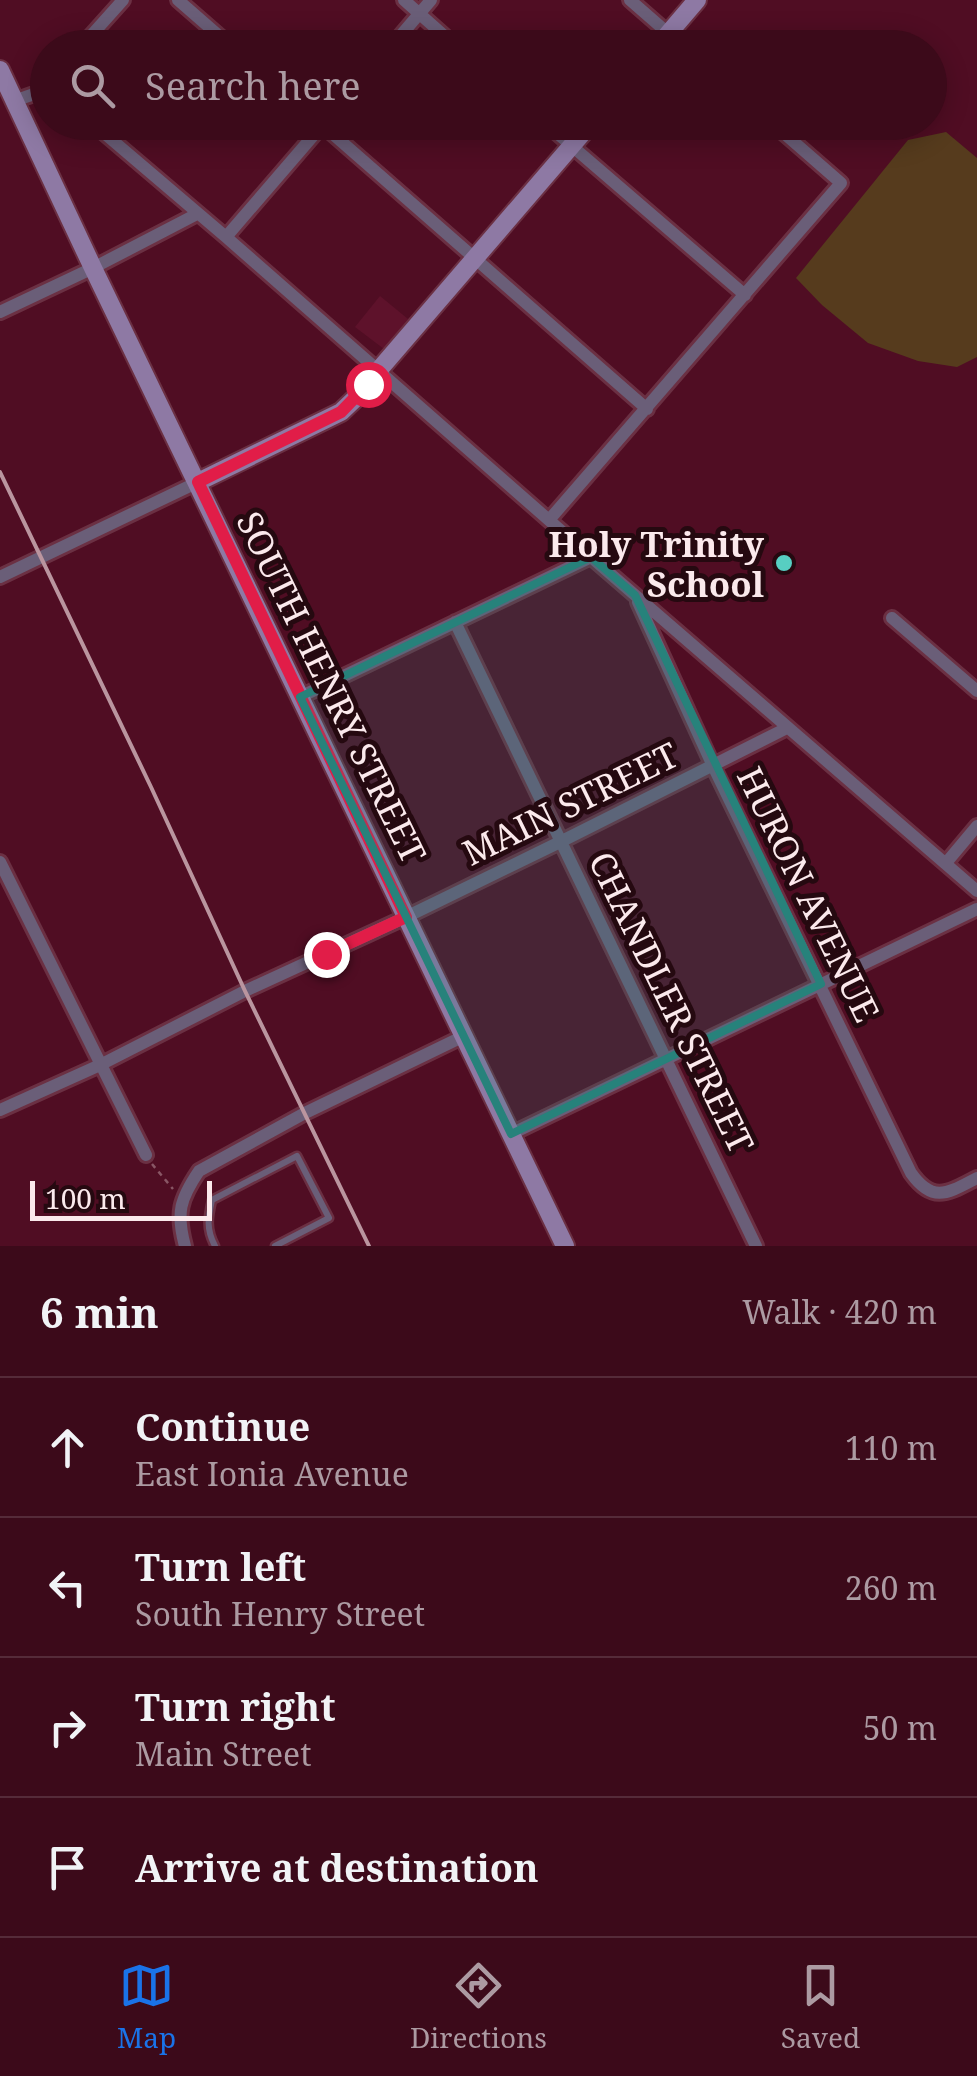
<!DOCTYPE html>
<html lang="en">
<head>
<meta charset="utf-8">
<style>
  body { margin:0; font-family:"Noto Serif",serif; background:#471827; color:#f1f3f6 }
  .scale { position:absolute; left:30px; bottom:25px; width:182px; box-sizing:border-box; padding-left:10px; border:5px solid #fbe9ec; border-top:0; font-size:28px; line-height:35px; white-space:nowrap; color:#fbe9ec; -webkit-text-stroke:8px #250910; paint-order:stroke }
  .stop { position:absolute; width:30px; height:30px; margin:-22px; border:8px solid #e11d48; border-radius:50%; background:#fff }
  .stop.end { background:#e11d48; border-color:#fff; box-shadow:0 2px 10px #0008 }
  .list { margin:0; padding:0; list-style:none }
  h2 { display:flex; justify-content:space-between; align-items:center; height:130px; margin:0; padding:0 40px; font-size:42px }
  h2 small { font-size:32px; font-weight:400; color:#ac9aa2 }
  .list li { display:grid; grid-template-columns:65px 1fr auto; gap:30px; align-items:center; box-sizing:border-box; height:140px; padding:0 40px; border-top:2px solid #552b39 }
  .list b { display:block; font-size:38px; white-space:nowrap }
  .list p { margin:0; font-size:32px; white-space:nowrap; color:#ac9aa2 }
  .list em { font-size:32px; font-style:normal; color:#ac9aa2 }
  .icon { flex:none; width:55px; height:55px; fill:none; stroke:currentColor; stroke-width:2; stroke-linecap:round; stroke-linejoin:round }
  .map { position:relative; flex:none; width:977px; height:1246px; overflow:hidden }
  .search { position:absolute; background:#3c0a1a; box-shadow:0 5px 25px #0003; left:30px; right:30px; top:30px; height:110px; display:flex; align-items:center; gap:25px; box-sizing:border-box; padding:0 35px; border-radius:55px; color:#ac9aa2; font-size:38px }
  .sheet { height:690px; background:#3c0a1a }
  nav { display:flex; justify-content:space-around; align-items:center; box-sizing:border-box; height:140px; border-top:2px solid #552b39; background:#3c0a1a; font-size:28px; color:#ac9aa2 }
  nav a { display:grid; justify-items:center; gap:5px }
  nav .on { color:#1a73e8 }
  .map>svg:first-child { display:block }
  .built { fill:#5e122b }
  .green { fill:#563b1d }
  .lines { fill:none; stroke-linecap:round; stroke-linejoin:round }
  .lane-casing { stroke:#6b3043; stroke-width:11 }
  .street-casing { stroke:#6b3043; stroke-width:18 }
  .secondary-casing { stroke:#6b3043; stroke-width:22 }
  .path { stroke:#885665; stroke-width:2.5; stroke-dasharray:5 5; stroke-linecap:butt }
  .lane { stroke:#6a5e78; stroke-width:6 }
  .street { stroke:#6a5e78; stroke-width:12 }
  .secondary { stroke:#8e79a4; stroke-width:18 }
  .rail { stroke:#ba959f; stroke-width:4 }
  .route { stroke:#e11d48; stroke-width:12 }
  .marked { fill:#27827b; fill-opacity:0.2; stroke:#27827b; stroke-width:8; stroke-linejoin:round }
  .poi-dot { fill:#57cec2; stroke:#250910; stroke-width:4 }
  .labels { text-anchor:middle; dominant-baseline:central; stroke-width:10; stroke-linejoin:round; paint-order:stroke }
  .poi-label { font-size:35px; font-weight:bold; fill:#fbe9ec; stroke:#250910; text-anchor:end }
  .street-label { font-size:35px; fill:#fbe9ec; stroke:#250910 }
</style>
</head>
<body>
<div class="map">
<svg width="977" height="1246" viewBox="0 0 977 1246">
  <rect width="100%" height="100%" fill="#500d23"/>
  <path class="built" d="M380,296L408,319L384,349L355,327Z"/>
  <path class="green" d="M946,132L977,158V357L957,367L918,361L868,343L822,305L796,278L908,140Z"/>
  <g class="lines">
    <defs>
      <path id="lane" d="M215,1246C206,1229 208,1218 212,1200L297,1156L329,1218L275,1246"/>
      <path id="street" d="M178,0L233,48
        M404,0L458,48
        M630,0L685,48
        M80,48L123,0
        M390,48L431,0
        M14,101L34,94L48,93
        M91,122L226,237L591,557L977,891
        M319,122L647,409
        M544,122L745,295
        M226,237L325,122
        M0,312L93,268L197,214
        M549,520L841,183L771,122
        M0,577L198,482
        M638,602L713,766L911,1173C933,1204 948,1193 977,1178
        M892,618L977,691
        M455,622L756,1246
        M300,697L591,557
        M0,862L146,1155
        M946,863L977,826
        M0,1110L100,1065L245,991L406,917L560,842L787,728
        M511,1134L977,909
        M185,1246C176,1213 180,1199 199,1171L305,1113L464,1036"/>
      <path id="secondary" d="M656,48L697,0
        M0,70L93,268L565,1246
        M198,482L341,412L363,391L378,371L592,122"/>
    </defs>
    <use href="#lane" class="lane-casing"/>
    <use href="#street" class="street-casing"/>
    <use href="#secondary" class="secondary-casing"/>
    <path class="path" d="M152,1164L173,1189"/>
    <use href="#lane" class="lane"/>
    <use href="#street" class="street"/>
    <use href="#secondary" class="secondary"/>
    <path class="rail" d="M0,472L151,787L245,991L369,1246"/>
  </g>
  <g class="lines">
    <path class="route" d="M326,954L406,917L198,482L341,412L368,384"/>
  </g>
  <path class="marked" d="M591,557L635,595L821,984L511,1134L300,697Z"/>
  <circle class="poi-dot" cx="784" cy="563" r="10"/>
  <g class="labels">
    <g class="poi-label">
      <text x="764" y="543">Holy Trinity<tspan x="764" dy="40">School</tspan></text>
    </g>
    <g class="street-label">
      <text transform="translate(332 687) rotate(64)">SOUTH HENRY STREET</text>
      <text transform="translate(570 803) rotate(-26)">MAIN STREET</text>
      <text transform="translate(809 894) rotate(64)">HURON AVENUE</text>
      <text transform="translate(672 1002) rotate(64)">CHANDLER STREET</text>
    </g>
  </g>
</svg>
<div class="scale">100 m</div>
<div class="stop" style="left:368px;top:384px"></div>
<div class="stop end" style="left:326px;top:954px"></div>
<div class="search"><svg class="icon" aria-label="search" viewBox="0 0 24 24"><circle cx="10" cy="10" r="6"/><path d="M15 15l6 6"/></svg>Search here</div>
</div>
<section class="sheet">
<h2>6 min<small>Walk · 420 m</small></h2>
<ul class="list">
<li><svg class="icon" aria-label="ahead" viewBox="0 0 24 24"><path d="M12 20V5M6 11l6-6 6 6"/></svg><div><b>Continue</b><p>East Ionia Avenue</p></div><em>110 m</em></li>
<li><svg class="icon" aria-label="left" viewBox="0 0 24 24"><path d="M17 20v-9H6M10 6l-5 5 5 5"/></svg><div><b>Turn left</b><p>South Henry Street</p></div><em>260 m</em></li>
<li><svg class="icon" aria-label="right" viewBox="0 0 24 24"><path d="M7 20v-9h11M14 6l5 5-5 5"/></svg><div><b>Turn right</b><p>Main Street</p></div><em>50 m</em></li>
<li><svg class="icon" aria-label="arrive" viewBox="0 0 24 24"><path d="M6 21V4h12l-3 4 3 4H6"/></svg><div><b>Arrive at destination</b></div></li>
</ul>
</section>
<nav>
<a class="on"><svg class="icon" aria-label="map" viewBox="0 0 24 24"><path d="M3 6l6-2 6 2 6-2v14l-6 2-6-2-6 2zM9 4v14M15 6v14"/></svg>Map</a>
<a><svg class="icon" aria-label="directions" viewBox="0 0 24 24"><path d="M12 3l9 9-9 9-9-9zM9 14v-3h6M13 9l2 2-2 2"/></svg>Directions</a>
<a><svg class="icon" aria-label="saved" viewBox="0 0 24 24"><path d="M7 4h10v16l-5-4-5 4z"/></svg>Saved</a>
</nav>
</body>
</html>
